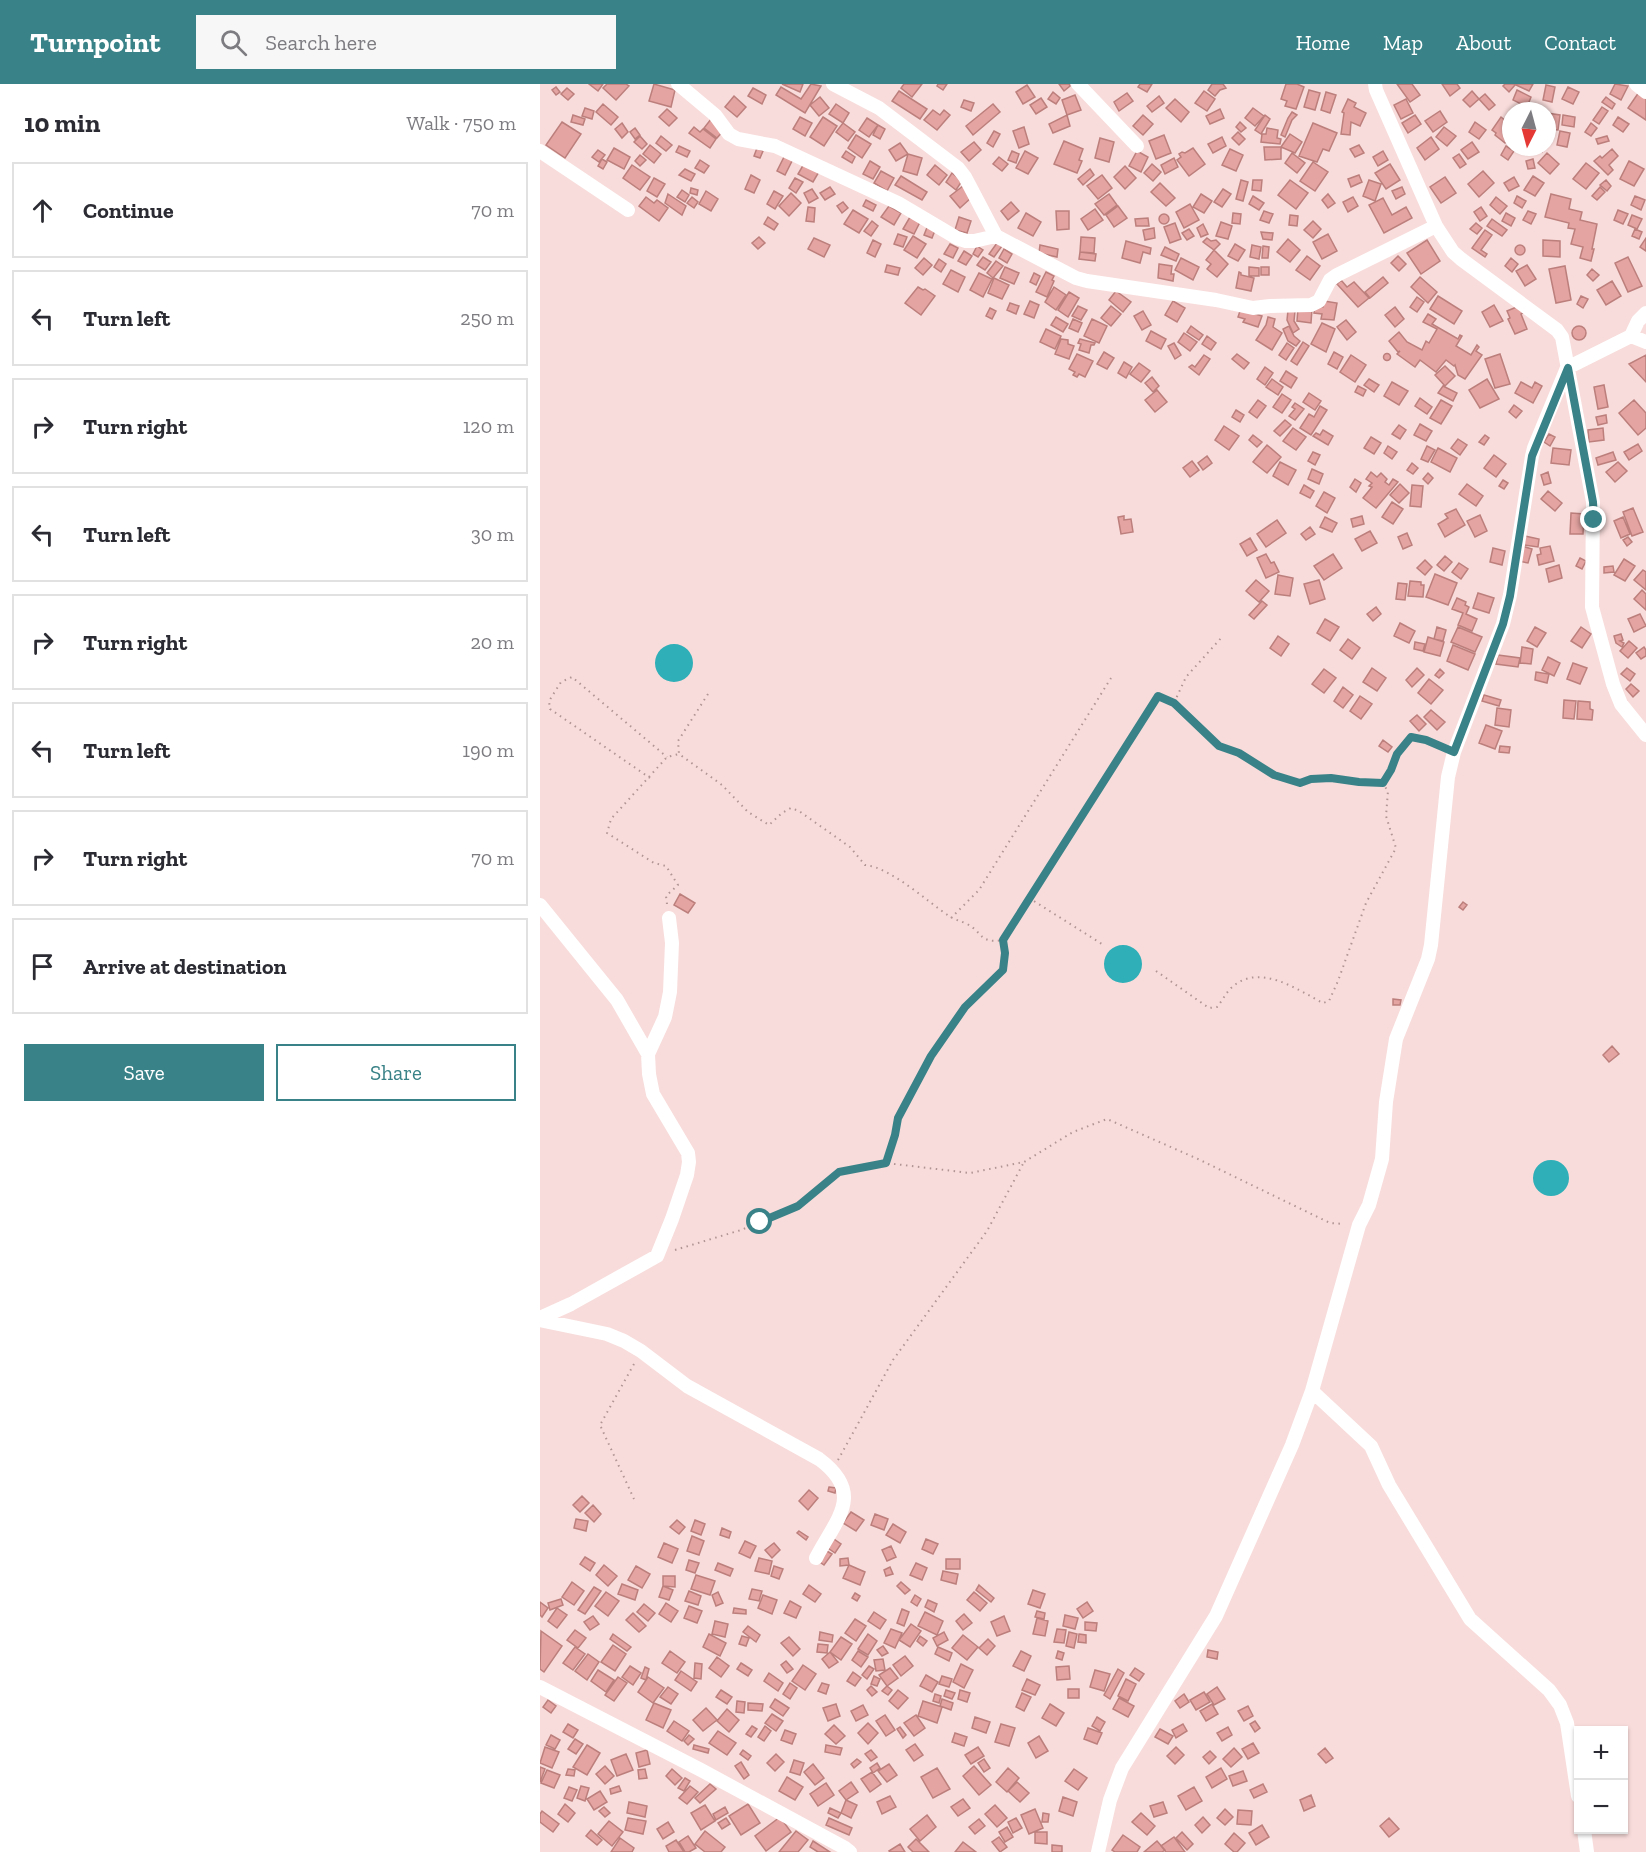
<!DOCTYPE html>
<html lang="en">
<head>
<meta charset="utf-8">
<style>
  body { margin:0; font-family:"Zilla Slab",serif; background:#f7f7f7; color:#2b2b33 }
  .controls { position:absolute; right:18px; bottom:18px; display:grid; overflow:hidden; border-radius:0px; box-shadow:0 2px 4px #0004 }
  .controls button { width:54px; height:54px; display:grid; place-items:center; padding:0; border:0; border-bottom:2px solid #e1e1e2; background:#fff; color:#2b2b33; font:30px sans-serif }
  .compass { position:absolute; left:962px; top:18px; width:54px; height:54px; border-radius:50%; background:#fff; box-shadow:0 2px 4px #0004; rotate:186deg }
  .stop { position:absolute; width:18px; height:18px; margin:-14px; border:4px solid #398287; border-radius:50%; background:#fff }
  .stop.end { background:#398287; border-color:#fff; box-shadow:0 2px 6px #0008 }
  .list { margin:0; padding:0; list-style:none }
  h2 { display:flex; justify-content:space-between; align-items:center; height:78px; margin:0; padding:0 24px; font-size:26px }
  h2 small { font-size:20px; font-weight:400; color:#7c7c81 }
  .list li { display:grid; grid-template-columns:39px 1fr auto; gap:18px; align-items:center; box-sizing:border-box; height:96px; margin:0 12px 12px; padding:0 12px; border:2px solid #e1e1e2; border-radius:0px }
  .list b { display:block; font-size:22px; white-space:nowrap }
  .list em { font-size:20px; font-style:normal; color:#7c7c81 }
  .actions { display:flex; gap:12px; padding:18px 24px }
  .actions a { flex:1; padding:14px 0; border:2px solid #398287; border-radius:0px; text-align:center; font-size:21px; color:#398287 }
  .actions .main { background:#398287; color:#fff }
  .icon { flex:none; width:33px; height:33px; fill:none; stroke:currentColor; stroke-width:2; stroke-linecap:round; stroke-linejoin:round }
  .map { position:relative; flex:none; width:1106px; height:1768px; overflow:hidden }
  header { display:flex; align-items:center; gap:36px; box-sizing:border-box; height:84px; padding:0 30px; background:#398287; color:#fff }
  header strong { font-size:28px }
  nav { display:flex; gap:33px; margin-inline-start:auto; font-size:21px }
  .search { width:420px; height:54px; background:#f7f7f7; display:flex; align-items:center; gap:15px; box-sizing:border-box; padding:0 21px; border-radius:0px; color:#7c7c81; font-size:22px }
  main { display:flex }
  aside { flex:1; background:#fff }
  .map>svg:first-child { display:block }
  .water { fill:#2fafb7 }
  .building { fill:#e4a4a1; stroke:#bc7f7c; stroke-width:1.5 }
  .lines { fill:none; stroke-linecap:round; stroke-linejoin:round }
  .path { stroke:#b09594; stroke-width:2; stroke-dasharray:1.5 4.5; stroke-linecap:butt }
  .street { stroke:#fff; stroke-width:14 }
  .route { stroke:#398287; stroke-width:8 }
</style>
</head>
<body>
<header>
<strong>Turnpoint</strong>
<div class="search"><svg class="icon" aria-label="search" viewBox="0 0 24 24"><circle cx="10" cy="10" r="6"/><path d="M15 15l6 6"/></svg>Search here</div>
<nav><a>Home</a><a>Map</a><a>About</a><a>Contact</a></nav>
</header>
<main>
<aside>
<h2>10 min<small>Walk · 750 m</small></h2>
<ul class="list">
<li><svg class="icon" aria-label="ahead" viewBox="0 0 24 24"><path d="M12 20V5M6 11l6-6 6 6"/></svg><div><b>Continue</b></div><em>70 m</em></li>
<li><svg class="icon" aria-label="left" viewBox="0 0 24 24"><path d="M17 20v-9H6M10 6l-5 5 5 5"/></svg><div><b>Turn left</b></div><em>250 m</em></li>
<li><svg class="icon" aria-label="right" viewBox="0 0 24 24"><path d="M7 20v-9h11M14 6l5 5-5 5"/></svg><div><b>Turn right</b></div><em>120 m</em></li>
<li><svg class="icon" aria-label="left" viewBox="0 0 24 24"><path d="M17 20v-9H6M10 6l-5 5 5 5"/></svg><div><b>Turn left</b></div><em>30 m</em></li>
<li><svg class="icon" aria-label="right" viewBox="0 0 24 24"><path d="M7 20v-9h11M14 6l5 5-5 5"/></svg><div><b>Turn right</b></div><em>20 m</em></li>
<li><svg class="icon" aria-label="left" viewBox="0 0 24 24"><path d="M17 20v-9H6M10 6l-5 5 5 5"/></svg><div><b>Turn left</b></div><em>190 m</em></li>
<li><svg class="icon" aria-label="right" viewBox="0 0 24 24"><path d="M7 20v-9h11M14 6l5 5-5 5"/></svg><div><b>Turn right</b></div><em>70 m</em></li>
<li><svg class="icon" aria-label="arrive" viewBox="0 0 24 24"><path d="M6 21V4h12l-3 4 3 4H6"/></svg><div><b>Arrive at destination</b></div></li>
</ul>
<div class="actions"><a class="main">Save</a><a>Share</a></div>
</aside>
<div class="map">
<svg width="1106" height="1768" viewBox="0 0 1106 1768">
  <rect width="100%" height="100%" fill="#f8dcdb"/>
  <path class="water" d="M115 579a19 19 0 1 1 38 0a19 19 0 1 1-38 0Z
    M564 880a19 19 0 1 1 38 0a19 19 0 1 1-38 0Z
    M993 1094a18 18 0 1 1 36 0a18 18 0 1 1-36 0Z"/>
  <path class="building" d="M49,0H63L58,7Z
    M67,0H86L89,2L76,16L63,4Z
    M114,0L135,6L131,23L109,17Z
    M242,0H263L260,8Z
    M271,0L281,2L265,29L236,11L241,3L261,15Z
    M364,0H382L372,13L361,4Z
    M398,0H407L403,6L397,2Z
    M519,0H529L530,2L524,7Z
    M600,0H612L607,8L598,3Z
    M672,0H683L686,4L680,6L675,12L668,6Z
    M746,0H757L764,3L756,25L745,22L747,17L741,15Z
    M857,0H872L880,11L870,18Z
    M902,0H917L920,4L910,12Z
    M965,0H974L975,1L969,8L963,2Z
    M976,0H993L989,7L976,1Z
    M1075,0L1088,2L1081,16L1070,10Z
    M487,1L495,13L483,20L476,8Z
    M1006,1L1015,3L1012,18L1003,16Z
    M16,3L20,8L16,11L12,6Z
    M1028,3L1039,8L1033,20L1022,15Z
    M27,4L34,10L28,16L21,10Z
    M213,4L226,11L222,20L208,12Z
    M769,6L780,9L775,26L764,23Z
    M977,6L991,13L987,23L973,16Z
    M359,7L387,25L380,35L352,17Z
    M664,7L675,15L667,27L655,19Z
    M932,7L939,15L930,23L923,16Z
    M513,8L520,14L516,20L508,15Z
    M786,8L796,11L790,29L781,26Z
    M1099,8L1106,12V36L1088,24Z
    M587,9L593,17L579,27L574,18Z
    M945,10L955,21L949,26L939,15Z
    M535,11L541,26L527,31L522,16Z
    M194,12L206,23L197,33L185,23Z
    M619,12L624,19L612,28L607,22Z
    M280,13L289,24L279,32L270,21Z
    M1066,13L1075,20L1072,25L1062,18Z
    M501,14L507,23L496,30L490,21Z
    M635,15L649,28L641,38L626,24Z
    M808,15L816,19L814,23L826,29L820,42L811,38L810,51L801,50L804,29L802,28Z
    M866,15L873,29L861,35L854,21Z
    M424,16L434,19L431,27L421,23Z
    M63,20L78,33L71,41L56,28Z
    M296,20L309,29L303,39L289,30Z
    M453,20L460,28L433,51L426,42Z
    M1062,23L1068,27L1059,40L1053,36Z
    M45,24L54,27L52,35L42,32Z
    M713,24L724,32L715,42L705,34Z
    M127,25L137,34L129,42L119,33Z
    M680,25L684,34L670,40L666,32Z
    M393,26L400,31L404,26L410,31L397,46L384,36Z
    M900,27L907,38L893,48L885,37Z
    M752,28L757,31L752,36L745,53L741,51L748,34Z
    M1007,29L1020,31L1018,46L1007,45Z
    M33,31L45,35L43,41L31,38Z
    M527,31L530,42L513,49L509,40Z
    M603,31L613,40L603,51L593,42Z
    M725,31L730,35L721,50L715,46Z
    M875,31L881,40L868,49L862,39Z
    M1023,31L1035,33L1034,43L1022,41Z
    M260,33L272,39L265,52L253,45Z
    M283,33L297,42L284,62L270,53Z
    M961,33L971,41V51L965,59L955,51L956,49L952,46Z
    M1078,33L1089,40L1083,48L1073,41Z
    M327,34L338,41L329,53L319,46Z
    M171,35L184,46L177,54L164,44Z
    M22,38L41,50L25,74L6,61Z
    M700,38L706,44L701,48L696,43Z
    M935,38L946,46L939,55L929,48Z
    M82,39L88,48L82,54L75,45Z
    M303,39L315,48L308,57L296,48Z
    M773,39L797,49L789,67L783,65L777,78L759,72Z
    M1051,39L1057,44L1051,52L1045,48Z
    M338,41L345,45L340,55L333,51Z
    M154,43L160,48L163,45L176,55L170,64L149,49Z
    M484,43L489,60L479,64L473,47Z
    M904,43L916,52L907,62L896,53Z
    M95,44L100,51L95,55L90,48Z
    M727,44L738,46L737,54L741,55L740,60L721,58L722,50H726Z
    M454,47L460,50L453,63L447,59Z
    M1020,47L1030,49L1027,63L1017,61Z
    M698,48L705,55L699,61L692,54Z
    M750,50L762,58L755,69L741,63Z
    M316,51L331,60L322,74L308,64Z
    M624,51L631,69L616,75L609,57Z
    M100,52L107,60L102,65L94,58Z
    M121,52L132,61L126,67L116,59Z
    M1067,52L1069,57L1058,60L1056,55Z
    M682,53L686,62L673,69L668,60Z
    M891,53L899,65L885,76L877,64Z
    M560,54L574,58L569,78L555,74Z
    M524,57L543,65L539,76L542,77L537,89L514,80Z
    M434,58L441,66L429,77L421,68Z
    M932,58L939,68L928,75L921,66Z
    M360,59L368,70L356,77L349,66Z
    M110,61L121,70L114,79L103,70Z
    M819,61L824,69L815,73L810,65Z
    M139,62L150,67L147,73L136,68Z
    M966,62L974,67L968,76L961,71Z
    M724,63H741V75L725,76Z
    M995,63H1002V68H995Z
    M74,64L90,73L84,85L67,76Z
    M217,64L223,67L220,74L214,72Z
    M653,64L665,80L649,92L637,76L641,73L639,70L642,68L645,69Z
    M690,65L703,71L696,87L682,81Z
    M1072,65L1078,72L1069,81L1073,86L1068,91L1054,77L1060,72L1062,74Z
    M58,66L65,71L59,78L52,73Z
    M306,67L315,73L312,79L302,73Z
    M472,67L479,70L476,79L468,76Z
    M485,67L498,74L488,90L476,84Z
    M597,67L608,73L601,88L589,82Z
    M843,67L848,76L838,82L833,73Z
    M752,69L765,79L757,89L745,79Z
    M1007,69L1019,80L1010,90L998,79Z
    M368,70L382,74L377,91L363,87Z
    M919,70L926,80L920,84L913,74Z
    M100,71L106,76L100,82L95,77Z
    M245,71L253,75L245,91L237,87Z
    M459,73L468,80L462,87L453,80Z
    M634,74L638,83L625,90L621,81Z
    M62,75L67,78L63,85L58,82Z
    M993,75L995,84L988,85L986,77Z
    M160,76L169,82L164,89L155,84Z
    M330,77L340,83L333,95L323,90Z
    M1089,77L1104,85L1094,102L1080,95Z
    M265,78L280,86L273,98L258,90Z
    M773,78L788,88L775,107L760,97Z
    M1046,79L1059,89L1046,105L1033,95Z
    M612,80L621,88L613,97L604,89Z
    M850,80L860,96L846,105L835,89Z
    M92,81L110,93L100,106L83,94Z
    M395,81L407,91L399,101L387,91Z
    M585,82L596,94L585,105L574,93Z
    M145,85L155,90L151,97L139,91Z
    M550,85L554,91L543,101L538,95Z
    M341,87L354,94L347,107L334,99Z
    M943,87L954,99L939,113L928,100Z
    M412,89L422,97L416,106L406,98Z
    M211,91L220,96L214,109L205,105Z
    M562,91L572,104L558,115L547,102Z
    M819,91L822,98L811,103L808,95Z
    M361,92L387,108L382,116L355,101Z
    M993,92L1004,99L995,112L984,106Z
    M905,93L916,109L901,119L890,103Z
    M974,93L979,102L969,107L964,99Z
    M114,94L125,100L117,113L107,107Z
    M255,94L263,98L256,109L249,104Z
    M701,96L708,98L703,117L696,115Z
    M713,96H722L721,107L712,106Z
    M750,96L768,109L756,125L738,111Z
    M829,96L841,100L835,117L823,112Z
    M1066,96L1071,102L1067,107L1060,101Z
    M620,99L635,114L626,122L611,108Z
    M423,102L432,113L420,124L410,112Z
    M290,103L295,110L285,116L280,109Z
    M862,103L865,110L856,115L852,107Z
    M1060,103L1065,108L1057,116L1052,112Z
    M151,104L158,106L157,111L150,109Z
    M272,105L278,114L269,119L264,109Z
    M683,105L691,110L682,123L674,118Z
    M142,106L149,111L145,118L137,113Z
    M166,107L178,115L171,127L159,120Z
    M234,107L243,112L235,125L227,120Z
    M251,109L261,119L249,132L239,122Z
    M128,110L146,122L142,131L125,119Z
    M569,110L577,121L564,131L555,120Z
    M661,110L672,117L664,129L653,123Z
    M788,110L795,119L788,124L782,116Z
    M1011,110L1031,115L1029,125L1042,128L1040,136L1057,140L1052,165H1054L1051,177L1040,174L1043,163L1031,160L1035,145L1028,144L1029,139L1005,133Z
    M713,112L724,119L719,126L709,120Z
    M977,112L986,117L982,124L974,119Z
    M1095,112L1105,116L1101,126L1091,121Z
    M106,113L114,119L117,116L128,124L119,137L99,122Z
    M152,113L158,118L154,124L147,119Z
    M813,113L818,122L808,128L803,118Z
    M956,113L967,122L960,130L950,121Z
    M843,114L852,131L866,123L872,134L844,149L829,121Z
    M326,116L336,121L333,127L323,122Z
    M303,118L308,124L302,129L297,122Z
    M471,118L479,127L468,136L461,127Z
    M650,120L659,136L644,144L636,128Z
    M349,122L361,129L354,141L341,133Z
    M578,122L587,134L574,143L566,131Z
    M268,123L275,124L274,138L266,137Z
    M941,123L947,132L940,137L934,128Z
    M555,125L563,136L548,146L541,135Z
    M313,126L328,135L319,149L304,140Z
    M1078,126L1088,130L1083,140L1074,136Z
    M516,127H529V145L517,146Z
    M724,127L733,130L729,139L720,136Z
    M988,127L996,130L991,140L983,136Z
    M486,129L501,138L493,152L478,144Z
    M693,129L701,130L700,140L692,139Z
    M966,129L975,134L971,142L962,137Z
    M619 135a5 5 0 1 1 10 0a5 5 0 1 1-10 0Z
    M750,131L758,132L757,142L749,141Z
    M1092,131L1102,135L1097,145L1088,141Z
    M228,133L238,140L234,146L224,140Z
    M370,133L380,138L374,150L363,145Z
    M419,133L431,137L427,149L415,146Z
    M608,134L609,142H596L595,135Z
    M952,135L967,146L962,152L947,142Z
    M332,137L338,142L331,152L324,147Z
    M773,137L781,145L773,154L764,146Z
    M681,138L692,142L688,155L676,152Z
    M635,139L641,155L630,159L624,143Z
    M936,139L942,144L937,150L930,145Z
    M663,140L668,150L661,153L657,144Z
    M388,141L396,144L392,154L384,151Z
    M614,144L615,154L605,156L603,146Z
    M649,145L654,152L647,156L642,149Z
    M1095,145L1102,148L1099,155L1092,152Z
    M945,146L952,151L941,166L947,170L945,173L932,164Z
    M721,148L733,149L732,156L723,155Z
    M358,150L367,153L363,163L354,160Z
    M788,150L797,167L782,175L773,158Z
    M373,152L386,160L377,174L364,166Z
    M219,153L225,159L218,165L212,159Z
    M541,153L555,154L554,169L540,168Z
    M274,154L290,161L284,173L268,165Z
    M667,154L671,157L676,156L680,160L674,166L663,158Z
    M1106,154V167L1100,163Z
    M748,155L760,166L750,178L737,168Z
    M333,156L341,160L335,173L327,169Z
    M887,156L900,177L881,190L867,169Z
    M1003,156L1020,157V173L1003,172Z
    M586,157L611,164L610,170L603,168L600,179L582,174Z
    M457,159L462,162L454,173L449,170Z
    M410,160L418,164L413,174L404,170Z
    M695,160L705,166L698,177L688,172Z
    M975 166a5 5 0 1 1 10 0a5 5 0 1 1-10 0Z
    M500,161L518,165L517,173L499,169Z
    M712,161L721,163L719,175L710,173Z
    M437,162L443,166L438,173L433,170Z
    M723,162L729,163L728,174H722Z
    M625,163L639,170L636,177L621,171Z
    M464,165L472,170L467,179L459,174Z
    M674,166L688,180L677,193L667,185L671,180L666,176Z
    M424,167L432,172L426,181L418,177Z
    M540,168L556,170L555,177L539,175Z
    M767,172L780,182L770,196L756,186Z
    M858,172L866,180L859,187L851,179Z
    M443,173L451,178L445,186L437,181Z
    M1088,173L1102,202L1088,208L1075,179Z
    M384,174L392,181L383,191L375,184Z
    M641,174L659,183L653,196L635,186Z
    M971,174L978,180L972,188L965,182Z
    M399,175L406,180L401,188L394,183Z
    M456,177L463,182L453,194L447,189Z
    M619,180L632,182L631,190H634L633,197L618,194Z
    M347,181L360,184L358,191L345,188Z
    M987,181L996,195L985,202L976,187Z
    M1025,182L1031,216L1016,219L1009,185Z
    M465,183L479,189L474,200L460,194Z
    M709,183L719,184V192H709Z
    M721,183H729V191H721Z
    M1052,185L1059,191L1053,197L1047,191Z
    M411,186L425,193L418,208L403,200Z
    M506,188L514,192L512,196L514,197L507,213L496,208Z
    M699,188L701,189V191L714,194L711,207L696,204Z
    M439,189L452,195L443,213L430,206Z
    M494,189L500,192L496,201L490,198Z
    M843,193L848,199L830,214L825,208Z
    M880,193L897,208L888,219L871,203Z
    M454,194L469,201L462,215L448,209Z
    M801,196L807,203L814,198L829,214L818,223L797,200Z
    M1072,197L1081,212L1066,221L1057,206Z
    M378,203L383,206L385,205L395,212L381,231L365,219Z
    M514,203L526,211L516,226L505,218Z
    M576,207L591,218L583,228L569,216Z
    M529,208L539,214L528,233L518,226Z
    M898,212L922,227L914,240L890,225Z
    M1041,212L1048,215L1043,224L1037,220Z
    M877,213L884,218L877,228L870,223Z
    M490,217L499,221L494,234L484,230Z
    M633,217L645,224L637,238L625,231Z
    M784,217L797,219L794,236L781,235L782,230L774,229L775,222L783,223Z
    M470,219L479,222L476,230L467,226Z
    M954,221L963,237L950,243L942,228Z
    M538,222L547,226L541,236L532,232Z
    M571,222L581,230L571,242L561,234Z
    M979,222L983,229L981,230L987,245L975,250L968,235L970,234L967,227Z
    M855,223L864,235L855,243L845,231Z
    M450,224L456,227L452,235L446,232Z
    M758,224L772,225L771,239L757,237Z
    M748,226L755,227L754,237L759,245L753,249L747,236Z
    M603,227L611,241L602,246L594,232Z
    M700,227L709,228L722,232L718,243L703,238L705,235L698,233Z
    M888,230L896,235L892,240L918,255L920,251L922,252L916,262L931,271L937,261L939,263L936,267L942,271L925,295L918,291L915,281L914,282L906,276L896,288L880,276L875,283L857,270L860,267L858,268L849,257L859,248L867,258L882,266L886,257L889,259L897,245L883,238Z
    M516,233L528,240L523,248L511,241Z
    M728,233L735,235L733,243L742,249L732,266L716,256L726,241Z
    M533,235L542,239L538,248L529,244Z
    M552,235L567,242L559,259L544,252Z
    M806,236L816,248L807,256L797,243Z
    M782,239L795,245L786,268L771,260Z
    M1032 249a7 7 0 1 1 14 0a7 7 0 1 1-14 0Z
    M651,242L663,251L659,256L647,248Z
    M749,242L754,252L760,257L756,262L748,257L743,245Z
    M506,245L521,252L515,265L500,258Z
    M611,247L626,255L621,265L606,257Z
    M644,249L657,258L650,267L638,258Z
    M667,252L676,259L671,266L662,260Z
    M521,255L528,256V260L534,262L529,275L515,270Z
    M540,255L555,259L554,261H551L549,269L539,266L541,260L538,259Z
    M763,258L769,262L757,281L751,277Z
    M634,259L641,271L635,275L628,262Z
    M747,259L754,264L746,276L739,271Z
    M564,268L574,274L567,285L557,280Z
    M794,268L803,273L797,285L788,280Z
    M843.5 273a3.5 3.5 0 1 1 7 0a3.5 3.5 0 1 1-7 0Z
    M537,270L553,277L545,293L539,290L537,293L533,291L535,288L529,285Z
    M697,270L709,279L704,285L692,275Z
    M960,270L970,300L955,304L945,275Z
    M664,271L670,275L659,291L649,283L652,281L655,283Z
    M811,271L826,281L815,298L800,288Z
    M1106,271V298L1089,280Z
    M584,278L592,283L586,294L578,289Z
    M599,279L610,287L601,298L590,290Z
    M905,282L915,292L905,302L895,291Z
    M725,283L733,289L725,301L717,295Z
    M746,287L757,294L751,304L740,297Z
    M612,293L619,302L613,308L605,299Z
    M732,295L743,303L738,311L726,303Z
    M829,295L839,301L834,308L824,301Z
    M947,295L959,315L940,324L929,306Z
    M852,298L868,307L859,321L844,312Z
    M981,298L992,304L995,298L1002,302L993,319L975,309Z
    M1064,301L1068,323L1058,325L1054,303Z
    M818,302L826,306L823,312L815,308Z
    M903,302L917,309L913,317L898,309Z
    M617,306L627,318L615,328L605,316Z
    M769,309L781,317L775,326L763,318Z
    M742,310L751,316L742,329L733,323Z
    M880,314L892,323L887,330L875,322Z
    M718,316L726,322L717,334L709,328Z
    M901,316L912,322L901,340L890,334Z
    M1094,316L1106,329V344L1098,351L1079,329Z
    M755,319L764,325L755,336L749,332L755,325L752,323Z
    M974,321L982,327L976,334L969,328Z
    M780,322L787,326L771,351L760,344L769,330L774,333Z
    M696,326L704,331L700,338L692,333Z
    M1066,331L1067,339L1058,341L1056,333Z
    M745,336L751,341L740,352L734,347Z
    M880,340L892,347L886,357L874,351Z
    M859,341L866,346L860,355L852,350Z
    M684,342L699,352L689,366L675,356Z
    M753,344L766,353L756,366L743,357Z
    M1063,344L1064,356L1049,358L1048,346Z
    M783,346L793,352L788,361L773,352L776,349L780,351Z
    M1009,350L1015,353L1010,362L1004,358Z
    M713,351L722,358L717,363L709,356Z
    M945,351L949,354L944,361L939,358Z
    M831,353L841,359L834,370L824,364Z
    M918,355L927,361L920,371L911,364Z
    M1098,360L1102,367L1089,376L1084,368Z
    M727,361L741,373L727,389L713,378Z
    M848,362L857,368L852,375L844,369Z
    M887,362L895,366L888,378L881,375Z
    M898,364L917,374L910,388L891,378Z
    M1013,364L1031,366L1029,381L1011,379Z
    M773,368L780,371L775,381L768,377Z
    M1073,368L1076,376L1058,381L1056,374Z
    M954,371L966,380L956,393L944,384Z
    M667,372L672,379L663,386L658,379Z
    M652,377L659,386L650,393L643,384Z
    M740,378L756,386L748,401L733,392Z
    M1078,378L1087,387L1075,398L1066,388Z
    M872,379L878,384L873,390L867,386Z
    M772,385L783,390L779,400L768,395Z
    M831,388L837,393L841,389L847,395L845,398L849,401L853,395L858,398L836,424L823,414L832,403L829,402L832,399L826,395Z
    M1008,388L1011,399L1004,401L1001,391Z
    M888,389L893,394L888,400L883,395Z
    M815,395L821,399L816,408L810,403Z
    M963,396L968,399L964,405L959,402Z
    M860,400L869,409L859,419L850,411Z
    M927,400L943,412L936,422L919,410Z
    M764,401L774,407L770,414L760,409Z
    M872,401L883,402L881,423L870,422Z
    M1008,407L1022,419L1015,427L1001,415Z
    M784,408L795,414L787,429L776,422Z
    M852,418L863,425L853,440L842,433Z
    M1093,424L1103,448L1092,452L1083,428Z
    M916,425L925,441L905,453L898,440L908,434L905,430Z
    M1031,429L1044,430L1043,450H1030Z
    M940,431L947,447L935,453L927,437Z
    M584,432V436L591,435L593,448L581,450L578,433Z
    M822,432L824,440L813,443L811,435Z
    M785,433L797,439L792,448L780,443Z
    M1083,433L1090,450L1081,454L1074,437Z
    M737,436L746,449L726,463L717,450Z
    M770,443L775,450L766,456L761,450Z
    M830,447L837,459L822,467L815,455Z
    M867,449L872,461L863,465L858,453Z
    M985,452L999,455L998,463L984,461Z
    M1088,453L1092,458L1087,462L1083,456Z
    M710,454L717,466L707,472L700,460Z
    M982,462L992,465L988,479L978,477Z
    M1010,462L1014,477L999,481L997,471L1001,470L1000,464Z
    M953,464L965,467L962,481L950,478Z
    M726,470L731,479L734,478L739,488L726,494L717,474Z
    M793,470L802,484L784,496L774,482Z
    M905,472L912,478L904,487L897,481Z
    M1040,474L1046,477L1042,485L1036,482Z
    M1084,475L1095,482L1085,497L1074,491Z
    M885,476L892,483L885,491L877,484Z
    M919,479L928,485L921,495L912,488Z
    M1019,481L1022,494L1009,498L1006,485Z
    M1073,482L1074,488L1064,489V483Z
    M1103,486L1106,488V506L1094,496Z
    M895,490L917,499L908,521L886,513Z
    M738,491L753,494L750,512L735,510Z
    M716,496L729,507L719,518L706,507Z
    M779,496L785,515L770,520L764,500Z
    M870,497L881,498V501H884L883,513L868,512Z
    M858,499L867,500L865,516L856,515Z
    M1102,506L1106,510V526L1094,515Z
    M938,509L954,514L949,529L933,524Z
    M917,514L926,518L925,521L929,523L926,530L937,535L932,547L918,541L923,529L912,525Z
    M722,517L727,521L714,535L709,531Z
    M836,523L841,530L833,537L827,530Z
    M1100,530L1106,542L1094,548L1088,535Z
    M785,535L799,543L790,557L777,549Z
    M860,539L875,547L869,559L854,552Z
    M897,543L906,546L903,557L894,555Z
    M918,543L942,553L935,568L911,558Z
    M995,543L1006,549L997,563L987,557Z
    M1041,543L1051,550L1042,564L1031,557Z
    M1081,550L1083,556L1080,557L1084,559L1082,563L1076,559L1074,552Z
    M738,552L749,560L741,572L730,564Z
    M888,553L904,558L900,572L884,568Z
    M808,555L820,564L812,575L800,566Z
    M1089,557L1097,564L1088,574L1080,567Z
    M875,558L885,560L883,567L874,565Z
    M913,561L935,570L928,586L907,577Z
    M982,563L993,565L991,580L980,579Z
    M1104,563L1106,566V572L1101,575L1096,569Z
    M958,571L980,574L978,583L956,580Z
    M1008,573L1020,579L1014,592L1002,586Z
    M1033,579L1047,584L1040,600L1027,595Z
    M832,584L846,594L837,607L823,598Z
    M877,584L884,591L872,603L866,596Z
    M1087,584L1095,590L1090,597L1081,590Z
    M784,585L796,594L784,609L772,600Z
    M900,585L904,589L899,594L895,591Z
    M996,588L1009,590L1007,599L995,596Z
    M889,595L903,606L891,620L878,609Z
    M1091,600L1099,607L1093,613L1086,605Z
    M803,603L813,611L803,624L794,617Z
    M944,611L961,616L959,622L942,617Z
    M820,612L832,620L821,635L810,627Z
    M1024,616L1036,617L1034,635L1023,634Z
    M1038,617L1050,618V625L1053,626L1052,636L1037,635Z
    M957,624L971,626L969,643L955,641Z
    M891,626L905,638L897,646L884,633Z
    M877,631L886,640L879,647L870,637Z
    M946,641L962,647L955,665L939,659Z
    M843,656L852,663L848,668L839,662Z
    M960,662L970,663L969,669L959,668Z
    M140,810L155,819L148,829L134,821Z
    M923,818L927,821L923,826L919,823Z
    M853,915L861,916L860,921H853Z
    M1072,962L1079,970L1069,978L1063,971Z
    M289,1403L296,1404L295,1409L288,1407Z
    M269,1406L278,1414L268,1426L259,1417Z
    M42,1412L49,1419L40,1428L33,1421Z
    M53,1421L61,1430L54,1438L45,1429Z
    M311,1428L324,1436L316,1447L303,1439Z
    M335,1430L348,1435L344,1446L331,1441Z
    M36,1435L48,1437L46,1447L34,1444Z
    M137,1436L145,1443L139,1450L130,1443Z
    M155,1436L165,1440L161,1451L151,1447Z
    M353,1440L366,1448L360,1459L346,1451Z
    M182,1444L191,1448L189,1454L180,1451Z
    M259,1447L268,1453L266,1456L257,1449Z
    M152,1452L164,1457L159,1471L147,1467Z
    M291,1453L301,1460L295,1469L285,1462Z
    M386,1455L398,1460L393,1470L382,1465Z
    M205,1457L216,1462L210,1474L199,1469Z
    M124,1459L138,1465L132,1479L118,1473Z
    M234,1459L240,1466L232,1474L225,1466Z
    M351,1462L356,1473L347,1477L342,1466Z
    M285,1466L292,1470L284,1481L277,1476Z
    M45,1473L55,1479L50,1487L40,1480Z
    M219,1474L232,1477L229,1490L215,1487Z
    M308,1474L309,1481L300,1482V1475Z
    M406,1475H420V1485H406Z
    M149,1476L159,1479L155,1489L146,1486Z
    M178,1479L193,1485L190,1492L175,1486Z
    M376,1479L387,1484L382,1496L370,1491Z
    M64,1481L77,1492L68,1502L56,1491Z
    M309,1481L325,1488L320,1501L303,1494Z
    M96,1482L110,1490L102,1504L88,1496Z
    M234,1482L243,1485L239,1495L231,1492Z
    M350,1483L353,1490L346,1492L344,1486Z
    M403,1487L418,1490L416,1500L401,1496Z
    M156,1491L175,1497L170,1511L151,1505Z
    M123,1492H135V1503L123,1502Z
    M32,1498L44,1507L34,1521L22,1513Z
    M361,1498L370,1506L365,1510L357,1502Z
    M82,1500L98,1506L95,1516L78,1510Z
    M269,1501L281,1510L275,1518L263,1510Z
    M439,1501L454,1514L451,1518L436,1506Z
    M123,1502L133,1506L129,1516L119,1513Z
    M54,1503L61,1507L45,1530L38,1526Z
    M212,1505L222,1507L219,1517L209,1515Z
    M493,1506L505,1510L500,1524L488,1520Z
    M149,1507L161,1512L158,1521L145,1517Z
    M66,1508L79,1517L68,1532L55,1522Z
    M178,1508L183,1519L176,1522L172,1511Z
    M434,1508L447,1519L440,1527L427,1516Z
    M315,1509L320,1512L317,1517L312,1514Z
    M223,1511L237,1516L232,1530L218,1524Z
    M375,1511L381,1515L377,1522L371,1518Z
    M21,1515L23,1521L10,1526L8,1519Z
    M388,1516L397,1520L394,1528L385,1523Z
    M250,1517L261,1523L256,1534L244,1529Z
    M0,1518L8,1524L2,1533L0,1531Z
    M547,1518L553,1527L543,1534L537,1525Z
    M126,1519L138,1527L131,1538L119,1530Z
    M104,1520L115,1529L108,1537L97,1528Z
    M149,1522L162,1527L157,1539L144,1534Z
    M17,1524L27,1531L17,1544L8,1537Z
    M194,1524L206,1526V1530L193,1529Z
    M362,1525L369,1528L364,1542L357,1539Z
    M497,1527L505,1529L504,1535L495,1533Z
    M334,1528L346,1536L340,1545L328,1537Z
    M385,1528L403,1537L397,1551L378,1542Z
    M93,1529L106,1542L99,1548L86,1536Z
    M424,1530L432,1539L423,1546L416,1537Z
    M525,1531L538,1534L535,1545L523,1542Z
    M53,1532L59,1540L50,1546L44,1538Z
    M464,1532L470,1547L457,1552L451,1538Z
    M497,1534L508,1537L505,1552L493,1550Z
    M315,1535L326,1542L316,1557L305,1549Z
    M175,1537L188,1540L185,1553L172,1550Z
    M545,1538L557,1539L556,1547L545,1546Z
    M371,1540L381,1547L370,1563L359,1556Z
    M208,1542L220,1551L216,1558L203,1548Z
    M351,1545L362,1549L355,1564L344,1559Z
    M517,1545L526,1546L524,1559L514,1558Z
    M35,1546L46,1554L38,1564L27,1556Z
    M1,1547L22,1562L4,1588L0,1585Z
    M280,1548L293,1551L292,1558L279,1556Z
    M404,1548L408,1556L397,1562L393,1554Z
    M529,1548L537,1550L534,1564L526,1562Z
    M73,1550L91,1563L87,1567L70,1555Z
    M169,1550L186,1559L180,1572L163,1563Z
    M328,1550L337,1557L328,1571L318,1565Z
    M539,1550L546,1551V1559L538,1558Z
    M423,1551L438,1563L427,1576L412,1564Z
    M202,1552L209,1554L206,1562L199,1560Z
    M380,1552L387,1557L383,1562L377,1557Z
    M249,1553L260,1565L253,1572L241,1559Z
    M301,1553L312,1560L301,1576L290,1568Z
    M448,1555L455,1562L447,1571L439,1564Z
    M278,1560L288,1561L287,1569L277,1568Z
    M73,1561L86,1570L75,1587L61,1578Z
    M343,1562L348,1569L342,1572L337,1566Z
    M35,1563L45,1570L33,1586L23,1579Z
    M398,1563L412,1569L409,1577L395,1570Z
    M668,1566L678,1568L677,1575L667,1573Z
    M130,1567L145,1578L137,1589L122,1579Z
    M318,1567L328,1573L321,1583L312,1576Z
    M481,1567L491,1572L484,1587L473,1582Z
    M518,1567L524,1569L522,1576L516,1574Z
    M290,1568L298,1578L289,1584L282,1575Z
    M48,1570L59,1578L47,1596L35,1587Z
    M365,1572L373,1582L361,1592L353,1581Z
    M177,1573L189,1582L181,1593L169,1584Z
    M343,1575L345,1586L336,1587L334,1576Z
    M246,1577L253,1585L247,1589L241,1581Z
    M155,1579L162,1580L161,1595L154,1594Z
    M201,1579L212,1586L208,1592L197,1585Z
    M421,1580L433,1586L424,1604L413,1598Z
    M263,1581L276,1590L265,1606L252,1597Z
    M90,1582L101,1589L93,1601L82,1593Z
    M329,1582L334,1585L327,1595L322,1591Z
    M529,1582L530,1595L517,1596L516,1583Z
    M105,1583L109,1585L106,1596L101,1594Z
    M350,1584L358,1594L347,1602L339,1591Z
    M595,1584L604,1590L599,1597L590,1591Z
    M578,1585L584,1589L570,1615L564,1611Z
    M58,1586L74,1596L66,1608L51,1597Z
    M555,1586L570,1590L564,1607L550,1603Z
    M141,1587L157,1598L151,1607L135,1596Z
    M313,1588L321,1594L315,1602L307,1597Z
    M229,1589L243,1599L238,1607L224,1597Z
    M386,1591L398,1598L392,1608L380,1602Z
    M334,1592L340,1595L337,1602L331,1600Z
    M402,1592L412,1595L409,1603L399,1600Z
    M78,1593L87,1599L74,1617L65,1611Z
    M108,1593L124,1604L113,1619L98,1608Z
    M487,1595L500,1601L495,1611L482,1606Z
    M586,1595L596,1600L588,1617L578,1612Z
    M250,1599L257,1604L250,1615L243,1610Z
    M282,1599L289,1601L286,1610L278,1607Z
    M331,1602L337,1608L332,1612L327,1606Z
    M347,1602L352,1606L348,1611L342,1607Z
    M128,1603L138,1610L131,1620L120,1613Z
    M677,1603L685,1615L674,1621L667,1610Z
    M528,1605H539V1614H528Z
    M181,1606L192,1613L187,1620L176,1613Z
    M358,1606L368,1614L358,1625L349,1617Z
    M406,1606L415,1609L412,1615L404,1612Z
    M420,1606L430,1609L427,1618L418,1615Z
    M664,1608L670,1618L656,1626L650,1616Z
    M482,1609L491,1613L484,1627L476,1623Z
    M395,1610L401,1612L399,1619L393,1617Z
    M644,1610L649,1618L640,1624L635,1617Z
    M579,1614L594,1622L588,1633L573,1625Z
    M235,1615L249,1624L243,1632L230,1623Z
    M402,1615L413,1619L411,1626L400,1622Z
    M8,1616L16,1622L11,1629L3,1623Z
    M197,1617L205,1618L204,1629L196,1628Z
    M383,1617L402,1623L397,1639L378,1632Z
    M114,1619L131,1626L123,1644L106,1636Z
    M208,1619L223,1620L222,1627L208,1626Z
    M296,1620L300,1632L288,1637L283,1624Z
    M510,1620L524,1629L516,1642L502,1634Z
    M672,1620L678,1630L666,1637L660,1627Z
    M323,1621L328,1631L316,1637L311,1627Z
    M708,1622L713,1632L704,1637L698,1627Z
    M166,1624L177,1636L163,1647L153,1636Z
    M187,1625L199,1636L189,1648L177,1637Z
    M232,1630L243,1637L236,1647L225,1639Z
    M345,1631L355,1646L346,1652L336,1637Z
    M376,1631L385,1644L374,1652L364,1639Z
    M435,1633L450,1638L446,1649L432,1644Z
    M557,1633L565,1638L560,1647L552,1642Z
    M134,1637L149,1647L142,1657L127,1647Z
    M715,1637L720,1644L715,1648L710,1640Z
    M328,1639L338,1649L328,1660L318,1649Z
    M28,1640L38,1646L33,1654L23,1648Z
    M461,1640L475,1644L469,1662L455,1658Z
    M643,1640L647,1647L636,1654L632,1646Z
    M294,1641L305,1652L296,1660L285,1650Z
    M212,1642L217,1645L211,1653L206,1650Z
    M225,1642L231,1647L224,1657L218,1653Z
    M360,1643L366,1651L363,1654L357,1645Z
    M688,1643L692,1651L682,1657L677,1649Z
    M548,1644L562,1649L557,1660L544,1655Z
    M620,1645L633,1652L628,1660L615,1653Z
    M245,1646L256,1650L252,1660L241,1656Z
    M178,1647L196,1659L187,1671L169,1659Z
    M415,1649L427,1653L424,1662L412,1658Z
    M11,1651L20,1656L15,1665L6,1661Z
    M149,1651L154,1655L148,1661L144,1657Z
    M499,1652L508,1667L496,1674L488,1659Z
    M35,1655L43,1660L36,1670L28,1665Z
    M713,1659L719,1669L708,1675L702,1665Z
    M375,1660L383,1671L374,1677L366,1666Z
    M47,1661L60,1669L47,1691L33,1683Z
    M154,1661L169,1665L168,1669L153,1665Z
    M286,1661L302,1664L300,1671L285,1668Z
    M5,1663L19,1668L12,1684L0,1679Z
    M438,1663L444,1672L431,1680L425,1671Z
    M636,1663L644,1671L635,1680L627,1672Z
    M694,1664L702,1673L691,1683L683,1675Z
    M785,1664L793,1674L786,1679L778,1670Z
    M107,1666L110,1680L99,1683L96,1669Z
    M203,1666L211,1672L208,1676L200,1670Z
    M331,1666L337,1673L331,1677L325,1670Z
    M670,1667L676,1673L669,1680L663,1673Z
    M86,1670L93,1686L77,1692L71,1676Z
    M236,1670L244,1678L235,1687L227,1679Z
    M317,1675L321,1678L314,1684L311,1680Z
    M444,1675L450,1684L444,1688L438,1679Z
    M254,1676L264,1679L260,1691L250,1688Z
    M201,1678L209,1691L204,1695L195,1682Z
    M337,1679L340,1684L333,1689L330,1684Z
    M273,1680L284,1694L275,1701L264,1688Z
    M349,1680L357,1691L347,1698L338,1687Z
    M65,1682L74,1692L65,1700L56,1690Z
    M434,1682L451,1701L439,1711L423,1692Z
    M0,1683L5,1685L0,1698Z
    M397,1684L410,1705L393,1714L381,1693Z
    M468,1684L479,1694L467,1708L456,1698Z
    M681,1684L687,1695L672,1704L666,1693Z
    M28,1685L35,1686L34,1692L26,1691Z
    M105,1685L107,1694L99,1695L98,1686Z
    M132,1685L142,1694L135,1701L126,1692Z
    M534,1685L547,1694L538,1706L525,1697Z
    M7,1686L20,1691L14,1704L1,1699Z
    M703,1687L707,1697L693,1702L689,1692Z
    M332,1688L341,1700L330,1708L321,1695Z
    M247,1693L263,1703L255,1716L239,1707Z
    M145,1694L150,1697L144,1707L138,1704Z
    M311,1698L318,1708L306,1716L299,1707Z
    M477,1698L489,1709L480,1718L468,1707Z
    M286,1699L294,1711L278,1722L270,1710Z
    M170,1700L176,1705L160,1719L155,1714Z
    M723,1700L727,1708L714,1714L710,1706Z
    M41,1702L49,1704L45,1717L37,1714Z
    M79,1702L81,1707L71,1710L70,1705Z
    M150,1702L158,1708L147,1720L139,1714Z
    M29,1703L37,1706L32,1717L24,1714Z
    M654,1703L662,1717L646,1726L638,1712Z
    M60,1707L67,1718L54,1726L47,1715Z
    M771,1711L775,1722L764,1727L760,1716Z
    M350,1712L356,1723L342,1730L337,1718Z
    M523,1713L537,1718L533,1732L519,1727Z
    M423,1715L430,1724L418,1732L411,1723Z
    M306,1716L317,1721L311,1734L301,1729Z
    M89,1718L107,1722L105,1733L87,1729Z
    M623,1718L627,1729L614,1733L610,1722Z
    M25,1720L35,1729L28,1738L18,1730Z
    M208,1720L220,1739L201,1751L189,1732Z
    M165,1721L175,1737L161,1746L151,1729Z
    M455,1721L467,1734L457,1743L445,1730Z
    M64,1723L70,1729L65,1733L59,1727Z
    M185,1723L188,1729L176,1736L173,1730Z
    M290,1724L301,1729L298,1734L288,1729Z
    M495,1725L503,1744L489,1750L481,1731Z
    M685,1725L693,1733L685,1741L677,1734Z
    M698,1726L712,1727L711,1741L697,1740Z
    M2,1727L19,1740L13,1748L0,1738V1730Z
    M503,1729L509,1730L508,1738H502Z
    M601,1729L615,1742L607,1751L592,1738Z
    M387,1731L396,1743L380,1757L370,1745Z
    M240,1733L251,1748L226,1767L215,1752Z
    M663,1733L670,1741L662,1749L655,1741Z
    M88,1734L106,1737L103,1750L85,1746Z
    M186,1734L190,1740L182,1745L178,1739Z
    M289,1734L312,1744L309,1751L286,1741Z
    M476,1734L482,1744L473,1749L468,1738Z
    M849,1734L859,1745L849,1753L840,1742Z
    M439,1735L445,1742L435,1750L429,1743Z
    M69,1737L83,1748L72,1762L58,1750Z
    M128,1738L134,1748L123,1755L117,1745Z
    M722,1741L729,1753L716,1761L709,1749Z
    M467,1743L473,1753L465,1758L459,1748Z
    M51,1746L62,1756L57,1761L46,1752Z
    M165,1747L185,1763L181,1768H165L155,1760Z
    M256,1747L268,1756L258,1768H239Z
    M495,1748H507V1760L495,1759Z
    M642,1748L653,1760L647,1766L636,1754Z
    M694,1749L705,1759L697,1768H694L685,1760Z
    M583,1751L600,1763L597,1768H575L572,1766Z
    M148,1752L156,1764L149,1768H145L139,1758Z
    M459,1753L467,1763L460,1768L452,1758Z
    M634,1753L645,1768H626L621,1762Z
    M80,1754L94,1764L92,1768H71Z
    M376,1755L389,1768H373L368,1763Z
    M136,1756L144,1768H129L126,1762Z
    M273,1757L290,1768H278L270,1763Z
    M617,1757L625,1766L622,1768H604Z
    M423,1758L436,1768H415Z
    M360,1760L365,1768H350L349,1767Z
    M512,1761L522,1762V1768H512Z"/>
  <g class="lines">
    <path class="path" d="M168,610L138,657L139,670L182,701L208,728L229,741L242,729L251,724L259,727L310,763L325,781C350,783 388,818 409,832C415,836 421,837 427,840C443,848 439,860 463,856L618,612L634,619L646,593L682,553
      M635,620L679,662L699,669L734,691L760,699L771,695L791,694L819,698L843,700L851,686L857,670L871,653L886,656L901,662
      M110,694L10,625L9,617L21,598L32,593L127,673
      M489,814L562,860
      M127,820L126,812L138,801L126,782L114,779L67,749L71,735L127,673L139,670
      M411,834L439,806L571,594
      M616,887L669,924L677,923C682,917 686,909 691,904C719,878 756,905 783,919L789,917L798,897L826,819L856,764L846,732L848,707L843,700
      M346,1079L355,1051L358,1034L391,972L425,923L463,886L465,869L463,856
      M135,1166L201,1146L258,1122L299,1088L346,1079L430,1089L484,1078L533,1048L567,1035L658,1075L790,1139L804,1140
      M94,1280L60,1341L94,1415
      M298,1376L353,1276L447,1147L484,1078"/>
    <path class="street" d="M138,0L175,31L189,50L198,55L235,62L358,119L417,154L426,157H434L456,152L536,194L547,197L676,216L713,224L730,222L771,221L779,217L790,196L797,191L896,142
      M293,0L339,24L418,84L425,93L456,152
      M538,0L597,62
      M835,0L836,6L896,142L913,168L921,175L1017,246L1022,253L1053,418L1052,523L1073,600L1081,620L1106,651
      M1096,0L1106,8
      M0,67L88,126
      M1091,252L1106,258
      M0,821L77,916L108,970
      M0,1234L31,1220L117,1172L132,1135L147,1091L149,1078L148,1069L113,1010L109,990L108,970L125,933L130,908L132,859L129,834
      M0,1236L67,1250L84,1257L101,1267L147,1302L279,1375C326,1410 296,1435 276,1474
      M772,1307L831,1362L849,1401L930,1535L1009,1606L1020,1621L1027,1639L1038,1712
      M0,1603L161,1686L305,1764L310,1768
      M1044,1746L1047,1768
      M558,1768L570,1716L582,1684L676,1532L752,1361L772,1307L819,1141L829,1121L842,1075L846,1018L856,955L888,875L891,861L908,693L914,668L963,540L970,511L992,372L994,364L1027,284L1091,252L1098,237L1106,229"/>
  </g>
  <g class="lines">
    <path class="route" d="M220,1138L258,1122L299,1088L346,1079L355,1051L358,1034L391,972L425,923L463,886L465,869L463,856L618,612L634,619L679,662L699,669L734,691L760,699L771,695L791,694L819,698L843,699L851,686L857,670L871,653L886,656L914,668L963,540L970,512L992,372L1028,284L1053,418L1054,436"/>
  </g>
</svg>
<div class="controls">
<button>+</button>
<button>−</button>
</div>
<svg class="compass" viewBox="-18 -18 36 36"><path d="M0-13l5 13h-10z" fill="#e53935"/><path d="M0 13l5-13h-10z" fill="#7c7c81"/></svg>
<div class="stop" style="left:220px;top:1138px"></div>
<div class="stop end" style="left:1054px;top:436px"></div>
</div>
</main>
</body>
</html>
